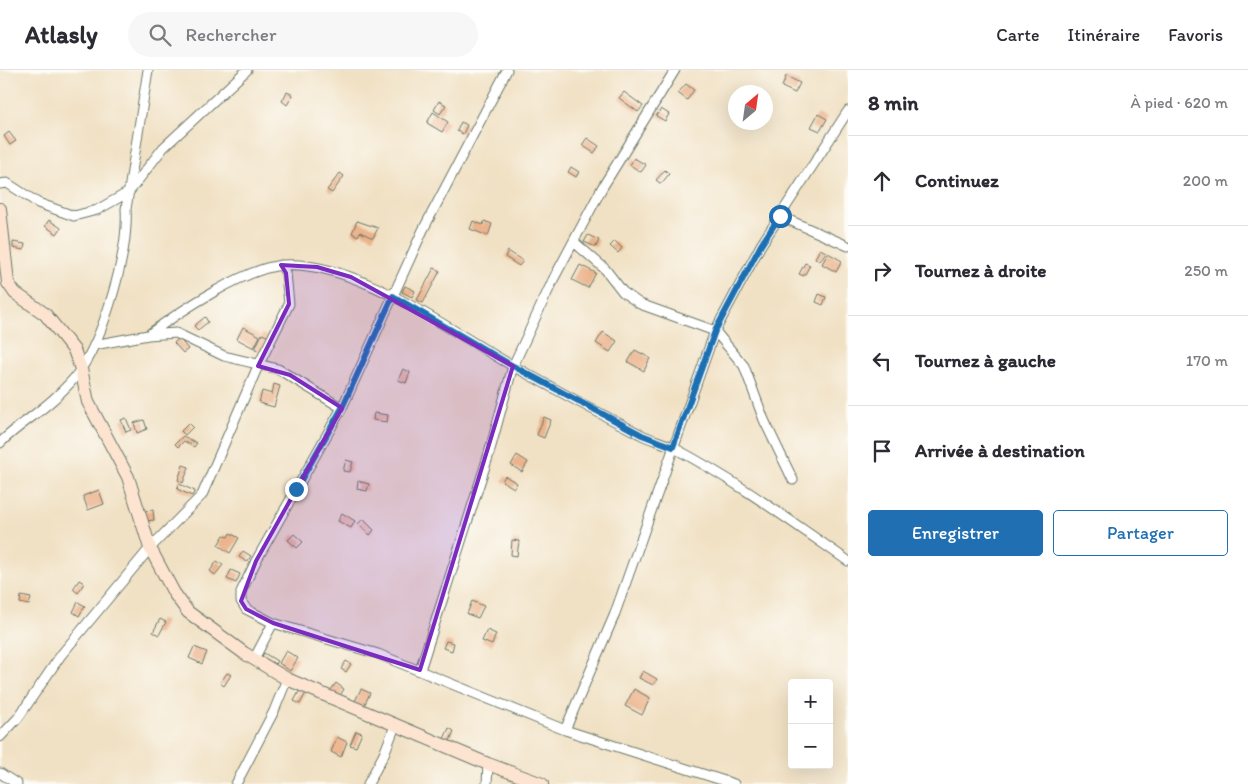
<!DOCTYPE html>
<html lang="fr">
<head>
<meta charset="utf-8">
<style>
  body { margin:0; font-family:Itim,sans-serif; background:#f7f7f7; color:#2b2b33 }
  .controls { position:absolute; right:15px; bottom:15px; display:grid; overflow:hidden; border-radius:5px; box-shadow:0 5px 20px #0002 }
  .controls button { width:45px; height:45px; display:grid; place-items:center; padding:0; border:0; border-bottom:1px solid #e1e1e2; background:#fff; color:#2b2b33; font:25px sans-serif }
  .compass { position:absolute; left:728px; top:15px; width:45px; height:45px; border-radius:50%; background:#fff; box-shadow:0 5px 20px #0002; rotate:29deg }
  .stop { position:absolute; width:15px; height:15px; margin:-11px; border:4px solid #1f6fb2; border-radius:50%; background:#fff }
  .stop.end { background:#1f6fb2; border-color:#fff; box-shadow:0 1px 5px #0008 }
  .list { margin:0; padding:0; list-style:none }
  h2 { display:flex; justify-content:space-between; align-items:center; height:65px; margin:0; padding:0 20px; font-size:21px }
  h2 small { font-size:16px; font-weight:400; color:#7c7c81 }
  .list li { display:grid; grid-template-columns:32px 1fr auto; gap:15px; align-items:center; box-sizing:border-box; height:90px; padding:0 20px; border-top:1px solid #e1e1e2 }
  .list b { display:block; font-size:19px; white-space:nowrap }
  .list em { font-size:16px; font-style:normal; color:#7c7c81 }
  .actions { display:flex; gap:10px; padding:15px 20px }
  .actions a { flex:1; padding:11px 0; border:1px solid #1f6fb2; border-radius:5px; text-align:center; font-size:18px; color:#1f6fb2 }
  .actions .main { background:#1f6fb2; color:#fff }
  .icon { flex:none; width:28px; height:28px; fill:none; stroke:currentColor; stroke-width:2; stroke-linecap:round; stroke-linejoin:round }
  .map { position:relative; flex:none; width:848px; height:714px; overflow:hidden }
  header { display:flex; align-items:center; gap:30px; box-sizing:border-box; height:70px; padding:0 25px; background:#fff; border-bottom:1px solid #e1e1e2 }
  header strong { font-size:24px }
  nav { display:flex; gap:28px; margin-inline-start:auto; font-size:18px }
  .search { width:350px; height:45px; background:#f7f7f7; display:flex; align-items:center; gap:12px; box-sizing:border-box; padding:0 18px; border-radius:28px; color:#7c7c81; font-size:19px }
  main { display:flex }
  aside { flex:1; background:#fff }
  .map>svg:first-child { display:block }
  .building { fill:#ecb38c }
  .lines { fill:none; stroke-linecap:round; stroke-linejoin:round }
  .street-casing { stroke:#687666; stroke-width:11 }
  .secondary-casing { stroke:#687666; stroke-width:14 }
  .street { stroke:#fff; stroke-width:9 }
  .secondary { stroke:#fde4d1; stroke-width:12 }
  .route { stroke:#1f6fb2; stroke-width:6 }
  .marked { fill:#7b2cbf; fill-opacity:0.2; stroke:#7b2cbf; stroke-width:4; stroke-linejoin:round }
</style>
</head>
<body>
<header>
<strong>Atlasly</strong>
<div class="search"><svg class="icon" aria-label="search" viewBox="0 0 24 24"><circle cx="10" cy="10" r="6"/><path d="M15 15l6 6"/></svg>Rechercher</div>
<nav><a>Carte</a><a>Itinéraire</a><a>Favoris</a></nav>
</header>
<main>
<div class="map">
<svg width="848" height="714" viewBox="0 0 848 714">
  <rect width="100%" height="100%" fill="#fdfcf7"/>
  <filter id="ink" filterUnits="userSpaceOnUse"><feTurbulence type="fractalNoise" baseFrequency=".02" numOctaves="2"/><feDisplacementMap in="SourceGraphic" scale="10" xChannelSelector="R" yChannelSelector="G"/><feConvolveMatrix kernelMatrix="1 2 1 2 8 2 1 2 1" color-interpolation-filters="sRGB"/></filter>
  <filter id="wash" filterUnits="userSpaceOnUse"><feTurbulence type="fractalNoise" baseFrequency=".0096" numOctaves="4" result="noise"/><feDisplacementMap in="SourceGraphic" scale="20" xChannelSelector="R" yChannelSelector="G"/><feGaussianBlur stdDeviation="1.12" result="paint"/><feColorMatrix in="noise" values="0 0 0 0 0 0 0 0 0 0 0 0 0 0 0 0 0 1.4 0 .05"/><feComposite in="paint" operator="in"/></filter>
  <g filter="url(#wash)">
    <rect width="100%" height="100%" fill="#f1e1c4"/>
    <g id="blocks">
      <path class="building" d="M786,6L800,13L795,23L782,17Z
        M686,14L694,20L687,30L678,23Z
        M287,22L293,25L287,35L282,31Z
        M624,22L643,36L638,42L619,28Z
        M439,31L446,35L440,44L434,40Z
        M661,39L669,44L665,51L656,46Z
        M433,42L448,52L442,62L427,53Z
        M818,44L827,49L820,61L811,57Z
        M461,52L467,55L463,64L457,61Z
        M9,62L16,71L10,75L4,66Z
        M587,68L599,76L594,83L582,75Z
        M634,88L646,95L641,102L630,95Z
        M571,97L579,102L576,107L568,102Z
        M665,100L669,104L661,114L656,110Z
        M340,103L344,106L332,123L327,120Z
        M49,150L61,158L57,164L45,156Z
        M357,151L378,158L373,168L360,162L358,166L352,163Z
        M473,151L483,155L484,151L492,154L488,166L470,159Z
        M588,165L599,170L596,177L584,172Z
        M615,171L622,178L618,183L610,176Z
        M13,172L25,174L24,180L13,178Z
        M820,179L826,182L820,191L815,188Z
        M508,181L523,191L519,196L505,187Z
        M828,183L842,191L836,202L822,194Z
        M805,193L810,195L804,206L799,204Z
        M580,195L596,203L588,218L572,210Z
        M434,198L440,201L423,233L417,230Z
        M405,216L415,221L412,227L402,222Z
        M819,224L826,227L823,235L816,232Z
        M205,247L208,252L198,260L194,256Z
        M243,257L260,266L254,278L237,269Z
        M603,262L617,271L610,282L596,273Z
        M262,264L269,267L262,282L255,279Z
        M179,268L188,279L183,283L174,273Z
        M635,280L650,288L644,301L628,292Z
        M403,299L410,302L406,313L398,310Z
        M274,314L280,316L274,337L259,333L262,321L272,324Z
        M374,343L388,345L387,352L373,350Z
        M544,347L551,350L544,368L537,365Z
        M126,348L131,360L126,362L121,350Z
        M144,350L147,359L137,363L134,353Z
        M189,353L193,357L185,365L181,361Z
        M183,366L197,373L194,377L184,371L178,377L175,374Z
        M517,385L528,392L522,402L511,395Z
        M346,390L353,392L350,402L343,401Z
        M183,395L189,397L183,413L178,410Z
        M505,406L517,413L514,418L502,411Z
        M358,411L369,414L367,421L357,419Z
        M179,414L195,421L192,426L177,419Z
        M99,420L104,434L88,440L83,426Z
        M153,440L154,450L146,451L145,441Z
        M342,443L355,451L351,458L338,451Z
        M363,449L374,460L370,465L358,454Z
        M230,463L239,468L230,483L218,475L224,465L228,467Z
        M294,464L303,472L297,478L288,470Z
        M512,470L519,471L517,486L511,485Z
        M243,481L251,486L247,492L239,487Z
        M217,491L223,495L215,505L210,501Z
        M231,500L240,504L236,513L227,509Z
        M79,510L84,513L78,523L73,519Z
        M21,526L31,528L29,535L20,533Z
        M472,531L484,536L478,548L467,544Z
        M78,532L85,536L79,546L73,542Z
        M160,549L166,552L159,565L153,562Z
        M487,560L496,564L492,575L482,571Z
        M446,571L454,573L452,581L443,578Z
        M194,577L207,582L202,594L189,588Z
        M286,581L298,588L290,601L279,593Z
        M264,583L277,591L274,596L261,588Z
        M346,591L351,594L346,602L341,599Z
        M643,601L657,609L653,615L639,608Z
        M227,603L231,605L224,616L220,613Z
        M336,613L344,619L339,627L330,621Z
        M361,619L370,623L363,638L354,633Z
        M634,619L650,628L642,645L625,636Z
        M300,620L306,623L300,634L294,631Z
        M449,658L454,661L449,673L443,671Z
        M356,661L362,663L356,677L350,675Z
        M337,667L347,672L341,687L331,682Z"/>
    </g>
  </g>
  <g filter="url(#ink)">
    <use href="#blocks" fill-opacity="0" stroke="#687666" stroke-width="1"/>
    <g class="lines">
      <defs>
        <path id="street" d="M0,114L7,113L38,133L74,146L97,140L129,122L163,78L247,0
          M780,146L848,176
          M574,172L605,199L623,222L640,234L715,261L744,296L764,350L793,410
          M148,265C179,242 243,199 282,195C355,189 450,261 513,296C555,319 598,343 640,364C651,370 663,372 674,378C735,410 792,452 848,491
          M94,275L148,265L176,263L224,286L278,299L342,338
          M0,373C18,355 41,342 59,324C66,317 76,308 81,299C105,263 129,181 126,139L148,0
          M273,553L378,584L565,660L734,714
          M254,589L273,553L246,539L241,531V522L256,491L342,338L423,160L507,0
          M420,600L488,387L513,296L553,210L602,118L675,0
          M565,660L614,546L715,261L761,175L848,41
          M0,667L18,648L61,585L150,478L202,425L258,296L289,234L286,203L281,195
          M0,703L17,714
          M236,714L274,641L287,609
          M368,714L384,684L395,656
          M487,714L488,694"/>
        <path id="secondary" d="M0,139L8,213L15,223L45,244L74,280L81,299L88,332L128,407L150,478L174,523L188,542L244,583L287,609L488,694L542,714"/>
      </defs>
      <use href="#street" class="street-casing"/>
      <use href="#secondary" class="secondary-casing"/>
      <use href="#street" class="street"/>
      <use href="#secondary" class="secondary"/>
    </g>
  </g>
  <g class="lines" filter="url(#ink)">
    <path class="route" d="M296,419L342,338L393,226L513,296L642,365L673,377L715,261L761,175L780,146"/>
  </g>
  <path class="marked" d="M281,195L317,197L351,207L513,296L420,600L273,553L246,539L241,531L256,491L342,338L290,305L258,296L289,234L286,203Z"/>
</svg>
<div class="controls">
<button>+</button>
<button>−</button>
</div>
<svg class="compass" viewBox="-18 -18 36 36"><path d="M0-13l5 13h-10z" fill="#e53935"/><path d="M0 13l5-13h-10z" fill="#7c7c81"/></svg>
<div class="stop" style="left:780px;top:146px"></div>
<div class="stop end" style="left:296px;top:419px"></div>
</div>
<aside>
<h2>8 min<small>À pied · 620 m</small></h2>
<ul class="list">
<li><svg class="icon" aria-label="ahead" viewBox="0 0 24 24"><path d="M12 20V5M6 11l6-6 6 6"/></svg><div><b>Continuez</b></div><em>200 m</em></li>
<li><svg class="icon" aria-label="right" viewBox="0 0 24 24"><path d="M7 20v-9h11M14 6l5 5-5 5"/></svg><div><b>Tournez à droite</b></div><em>250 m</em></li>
<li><svg class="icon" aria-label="left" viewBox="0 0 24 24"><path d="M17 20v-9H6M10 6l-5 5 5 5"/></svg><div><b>Tournez à gauche</b></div><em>170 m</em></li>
<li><svg class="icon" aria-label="arrive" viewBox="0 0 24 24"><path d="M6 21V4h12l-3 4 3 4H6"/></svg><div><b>Arrivée à destination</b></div></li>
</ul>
<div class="actions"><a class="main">Enregistrer</a><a>Partager</a></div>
</aside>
</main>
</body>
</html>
